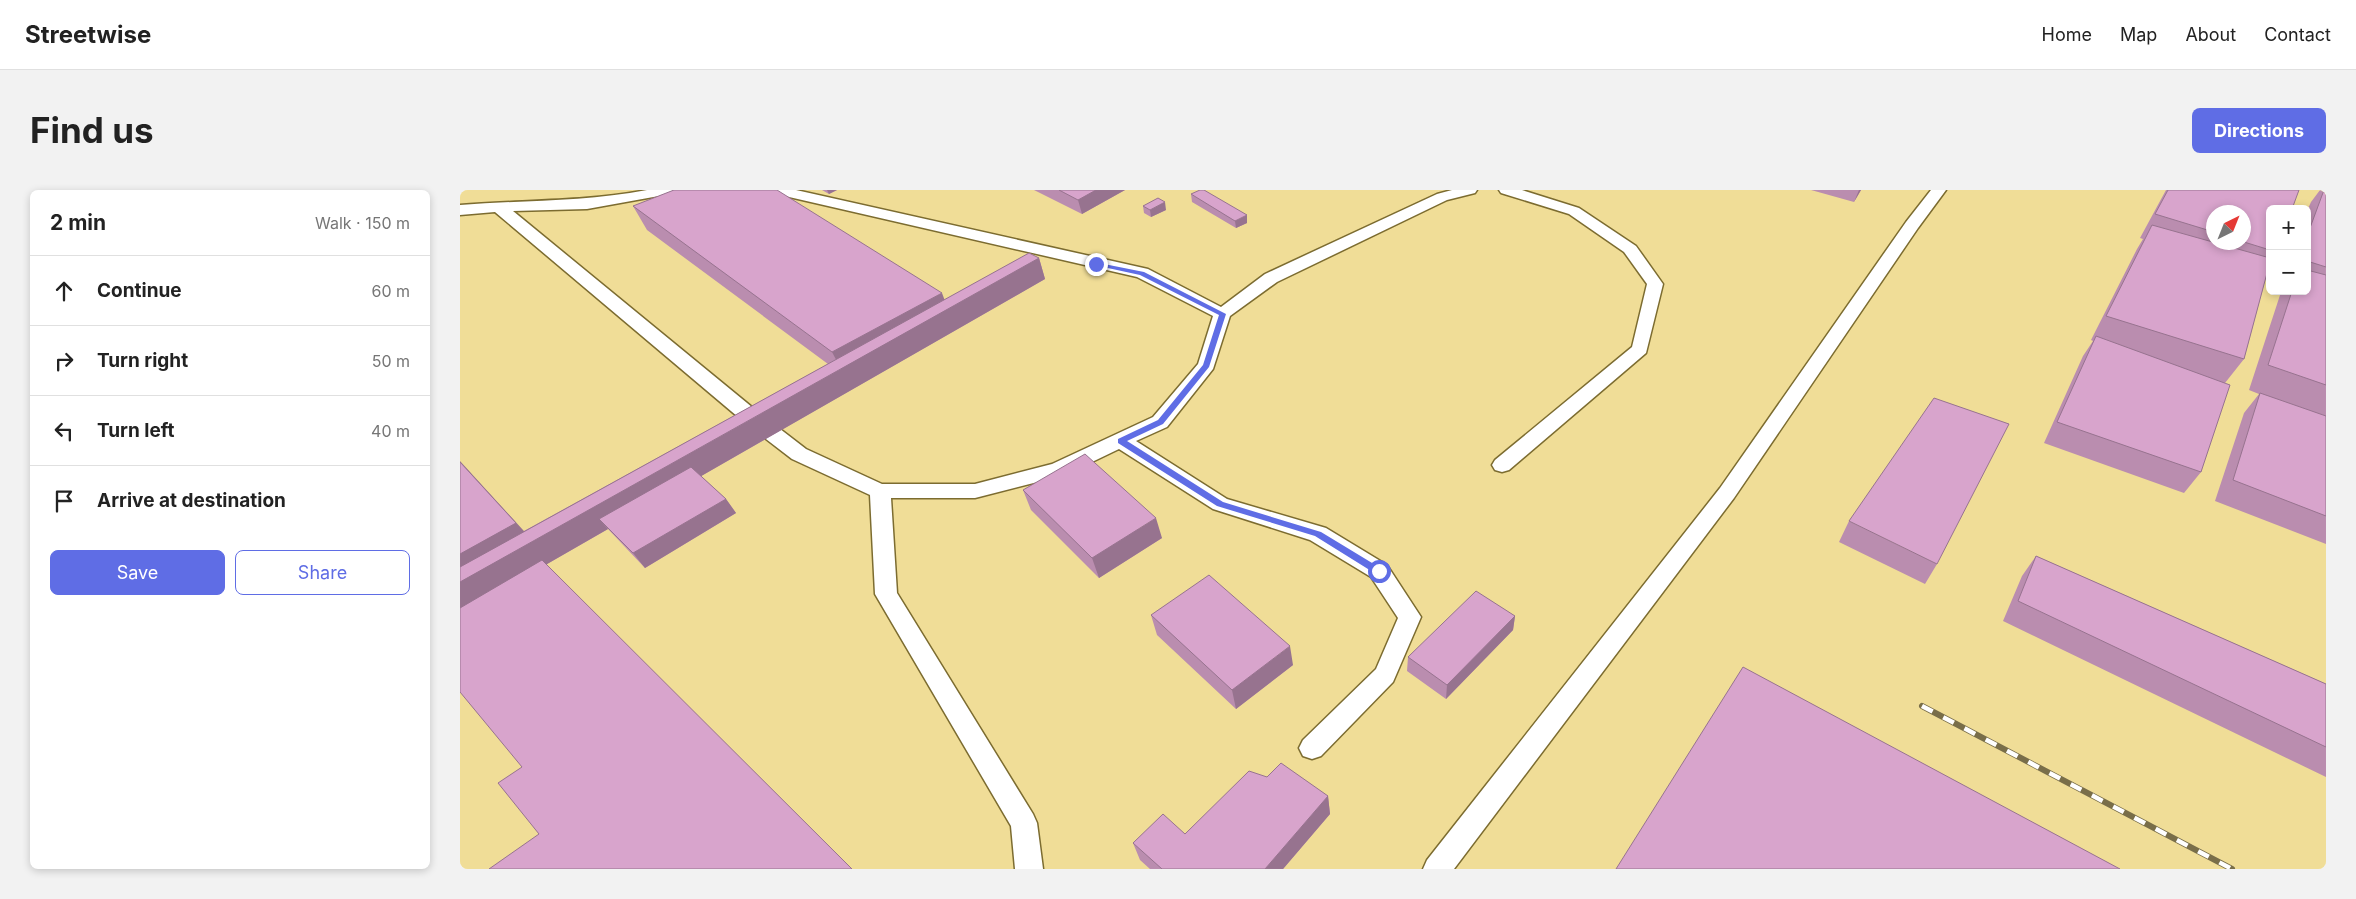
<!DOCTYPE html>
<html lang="en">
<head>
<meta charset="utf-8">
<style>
  body { margin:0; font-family:Inter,sans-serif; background:#f2f2f2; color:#222 }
  .controls { position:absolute; right:15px; top:15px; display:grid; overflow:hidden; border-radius:8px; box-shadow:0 2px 8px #0003 }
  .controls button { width:45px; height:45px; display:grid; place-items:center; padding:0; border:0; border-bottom:1px solid #e0e0e0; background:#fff; color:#222; font:25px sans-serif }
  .compass { position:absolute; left:1746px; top:15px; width:45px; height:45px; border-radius:50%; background:#fff; box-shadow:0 2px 8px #0003; rotate:43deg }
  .stop { position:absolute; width:15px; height:15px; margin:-11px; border:4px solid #5f6de5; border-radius:50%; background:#fff }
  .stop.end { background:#5f6de5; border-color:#fff; box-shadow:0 1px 5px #0008 }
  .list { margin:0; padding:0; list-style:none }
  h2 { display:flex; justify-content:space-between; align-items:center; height:65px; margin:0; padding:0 20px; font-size:21px }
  h2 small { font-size:16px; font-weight:400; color:#767676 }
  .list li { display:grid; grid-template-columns:32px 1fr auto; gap:15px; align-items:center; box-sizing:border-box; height:70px; padding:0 20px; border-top:1px solid #e0e0e0 }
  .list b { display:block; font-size:19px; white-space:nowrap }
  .list em { font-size:16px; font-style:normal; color:#767676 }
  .actions { display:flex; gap:10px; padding:15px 20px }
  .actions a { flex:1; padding:11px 0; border:1px solid #5f6de5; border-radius:8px; text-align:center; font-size:18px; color:#5f6de5 }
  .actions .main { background:#5f6de5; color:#fff }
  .icon { flex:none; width:28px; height:28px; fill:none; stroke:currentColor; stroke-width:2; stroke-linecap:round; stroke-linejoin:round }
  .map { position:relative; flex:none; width:1866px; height:679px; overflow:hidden; border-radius:8px }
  header { display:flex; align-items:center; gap:30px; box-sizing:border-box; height:70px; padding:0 25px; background:#fff; border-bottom:1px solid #e0e0e0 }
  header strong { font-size:24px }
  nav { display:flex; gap:28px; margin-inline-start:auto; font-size:18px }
  .intro { display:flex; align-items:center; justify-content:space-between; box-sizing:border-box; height:120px; padding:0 30px }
  h1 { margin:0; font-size:35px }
  .button { padding:12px 22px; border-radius:8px; background:#5f6de5; color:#fff; font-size:18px; font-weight:700 }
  main { display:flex; gap:30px; padding:0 30px }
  aside { flex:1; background:#fff; border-radius:8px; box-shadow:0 2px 8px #0003 }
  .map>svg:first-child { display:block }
  .built { fill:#f0dd97; fill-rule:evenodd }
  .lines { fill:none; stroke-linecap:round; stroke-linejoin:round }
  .service-casing { stroke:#7c6c30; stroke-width:3 }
  .service { fill:#fff; fill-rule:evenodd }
  .rail-casing { stroke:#796e49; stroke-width:6 }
  .rail { stroke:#fff; stroke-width:4.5; stroke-dasharray:12; stroke-linecap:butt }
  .wall { fill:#ba8daf; fill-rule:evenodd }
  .shaded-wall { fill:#97738f }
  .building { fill:#d8a4cc; stroke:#97738f }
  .route { fill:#5f6de5 }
</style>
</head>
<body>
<header>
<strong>Streetwise</strong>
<nav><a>Home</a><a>Map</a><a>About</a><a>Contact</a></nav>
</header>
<div class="intro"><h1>Find us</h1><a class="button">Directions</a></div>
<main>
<aside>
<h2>2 min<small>Walk · 150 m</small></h2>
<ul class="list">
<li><svg class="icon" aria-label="ahead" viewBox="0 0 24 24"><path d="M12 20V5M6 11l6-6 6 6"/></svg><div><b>Continue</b></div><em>60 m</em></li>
<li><svg class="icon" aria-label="right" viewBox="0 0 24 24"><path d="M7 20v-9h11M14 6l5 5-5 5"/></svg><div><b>Turn right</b></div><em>50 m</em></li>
<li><svg class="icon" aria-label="left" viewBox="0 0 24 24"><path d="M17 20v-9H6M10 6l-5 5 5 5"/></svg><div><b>Turn left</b></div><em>40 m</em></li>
<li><svg class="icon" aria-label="arrive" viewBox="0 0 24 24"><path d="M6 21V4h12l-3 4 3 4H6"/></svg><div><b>Arrive at destination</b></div></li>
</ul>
<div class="actions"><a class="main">Save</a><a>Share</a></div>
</aside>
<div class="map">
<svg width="1866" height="679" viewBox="0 0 1866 679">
  <rect width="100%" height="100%" fill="#fae9aa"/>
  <path class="built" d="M0,0H1866V679H0ZM1810,19H1847V101H1810ZM1754,22H1784V52H1754Z"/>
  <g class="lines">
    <defs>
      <path id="service" d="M187,0H217L210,4L127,19L53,21L298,222L346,259L422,294H515L592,274L693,227L738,174L753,126L677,87L316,4L309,0H336L688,79L761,117L805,84L977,4L992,0H1017L1015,3L987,10L817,92L770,126L753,179L707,237L676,251L767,309L866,338L927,375L961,427L933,492L861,566L852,569L843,566L839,558L843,550L916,479L938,428L911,387L850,350L753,319L659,259L605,285L515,308H431L437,403L573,624L577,633L583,679H555L551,636L415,404L410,305L332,269L284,232L35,22L0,25V15C62,10 125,12 187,0Z
        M1039,0H1062L1119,18L1176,56L1203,94L1186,163L1049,280L1042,282L1035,280L1032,275L1035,270L1172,157L1187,94L1164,62L1109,24L1041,3Z
        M1471,0H1486L1458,38L1274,308L994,679H963L967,670L1260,298L1446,32Z"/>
    </defs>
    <use href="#service" class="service-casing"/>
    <use href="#service" class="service"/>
    <defs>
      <path id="rail" d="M1462,516L1772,679"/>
    </defs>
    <use href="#rail" class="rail-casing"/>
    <use href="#rail" class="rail"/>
  </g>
  <path class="wall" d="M362,0H377L369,4Z
    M574,0H665L622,24Z
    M1351,0H1401L1394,12Z
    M1706,0H1839L1810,19V72L1784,169L1765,193L1741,282L1724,303L1584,253L1623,166L1633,151L1631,150L1677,59L1683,49L1680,48ZM1754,22H1784V52H1754Z
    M1860,0H1866V354L1755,311L1784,223L1799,204L1789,200L1821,102L1847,101V21L1851,12Z
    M731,4L787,33L776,38L732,12Z
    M173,16L485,110L579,68L585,89L241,286L266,309L276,323L185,378L148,339L87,374L79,644L62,577L64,341L368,174L187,40Z
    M683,16L706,20L691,27L684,23Z
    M563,300L702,348L639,388L571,320Z
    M1389,331L1477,374L1465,394L1379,352Z
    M1576,366L1866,494V587L1543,431L1562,386Z
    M691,425L833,475L776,519L697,445Z
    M1055,426L1053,440L986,509L947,481L948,467Z
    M807,587L868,606L870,624L823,679H690L680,670L673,653L725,644Z"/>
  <path class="shaded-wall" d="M367,0H377L369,4Z
    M636,0H665L622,24L618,10Z
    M1399,0H1401L1394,12Z
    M705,12L706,20L691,27L690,20Z
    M787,25V33L776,38L775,31Z
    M579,68L585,89L149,339L139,329L148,339L0,424V271L73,351L381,179L372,162L482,103L488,119Z
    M266,309L276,323L185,378L173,363Z
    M696,328L702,348L639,388L632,368Z
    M1055,426L1053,440L986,509L987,495Z
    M830,456L833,475L776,519L772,500Z
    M868,606L870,624L823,679H805Z"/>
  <path class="building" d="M214,0H317L482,103L372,162L173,16Z
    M599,0H636L618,10Z
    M740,0H744L787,25L775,31L731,4Z
    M1708,0H1839L1832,19H1810V60L1784,52V22H1754V42L1695,24Z
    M1864,0H1866V77L1847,71V46Z
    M698,8L705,12L690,20L683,16Z
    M1692,35L1810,68V72L1784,169L1646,126Z
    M569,63L579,68L0,392V377Z
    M1847,80L1866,85V195L1808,175L1832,101H1847Z
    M1636,146L1770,195L1741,282L1597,232Z
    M1800,203L1866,226V326L1773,290Z
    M1474,208L1549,234L1477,374L1389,331Z
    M625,264L696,328L632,368L563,300Z
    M0,272L56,333L0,364Z
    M231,277L266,309L173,363L139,329Z
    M1576,366L1866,494V557L1558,411Z
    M82,370L392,679H29L79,644L38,593L62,577L0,502V418Z
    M749,385L830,456L772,500L691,425Z
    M1016,401L1055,426L987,495L948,467Z
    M1283,477L1660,679H1156Z
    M821,573L868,606L805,679H702L673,653L703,624L725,644L789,581L807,587Z"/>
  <path class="route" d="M634,72L684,82L766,124L749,177L703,234L667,251L763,312L861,342L922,379V384H916L855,346L757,316L658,253V249L698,230L743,175L759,125L680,85L634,75Z"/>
</svg>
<div class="controls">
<button>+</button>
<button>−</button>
</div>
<svg class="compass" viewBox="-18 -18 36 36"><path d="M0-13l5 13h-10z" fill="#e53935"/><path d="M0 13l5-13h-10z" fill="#767676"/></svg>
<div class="stop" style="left:919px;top:381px"></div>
<div class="stop end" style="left:636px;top:74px"></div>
</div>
</main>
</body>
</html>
